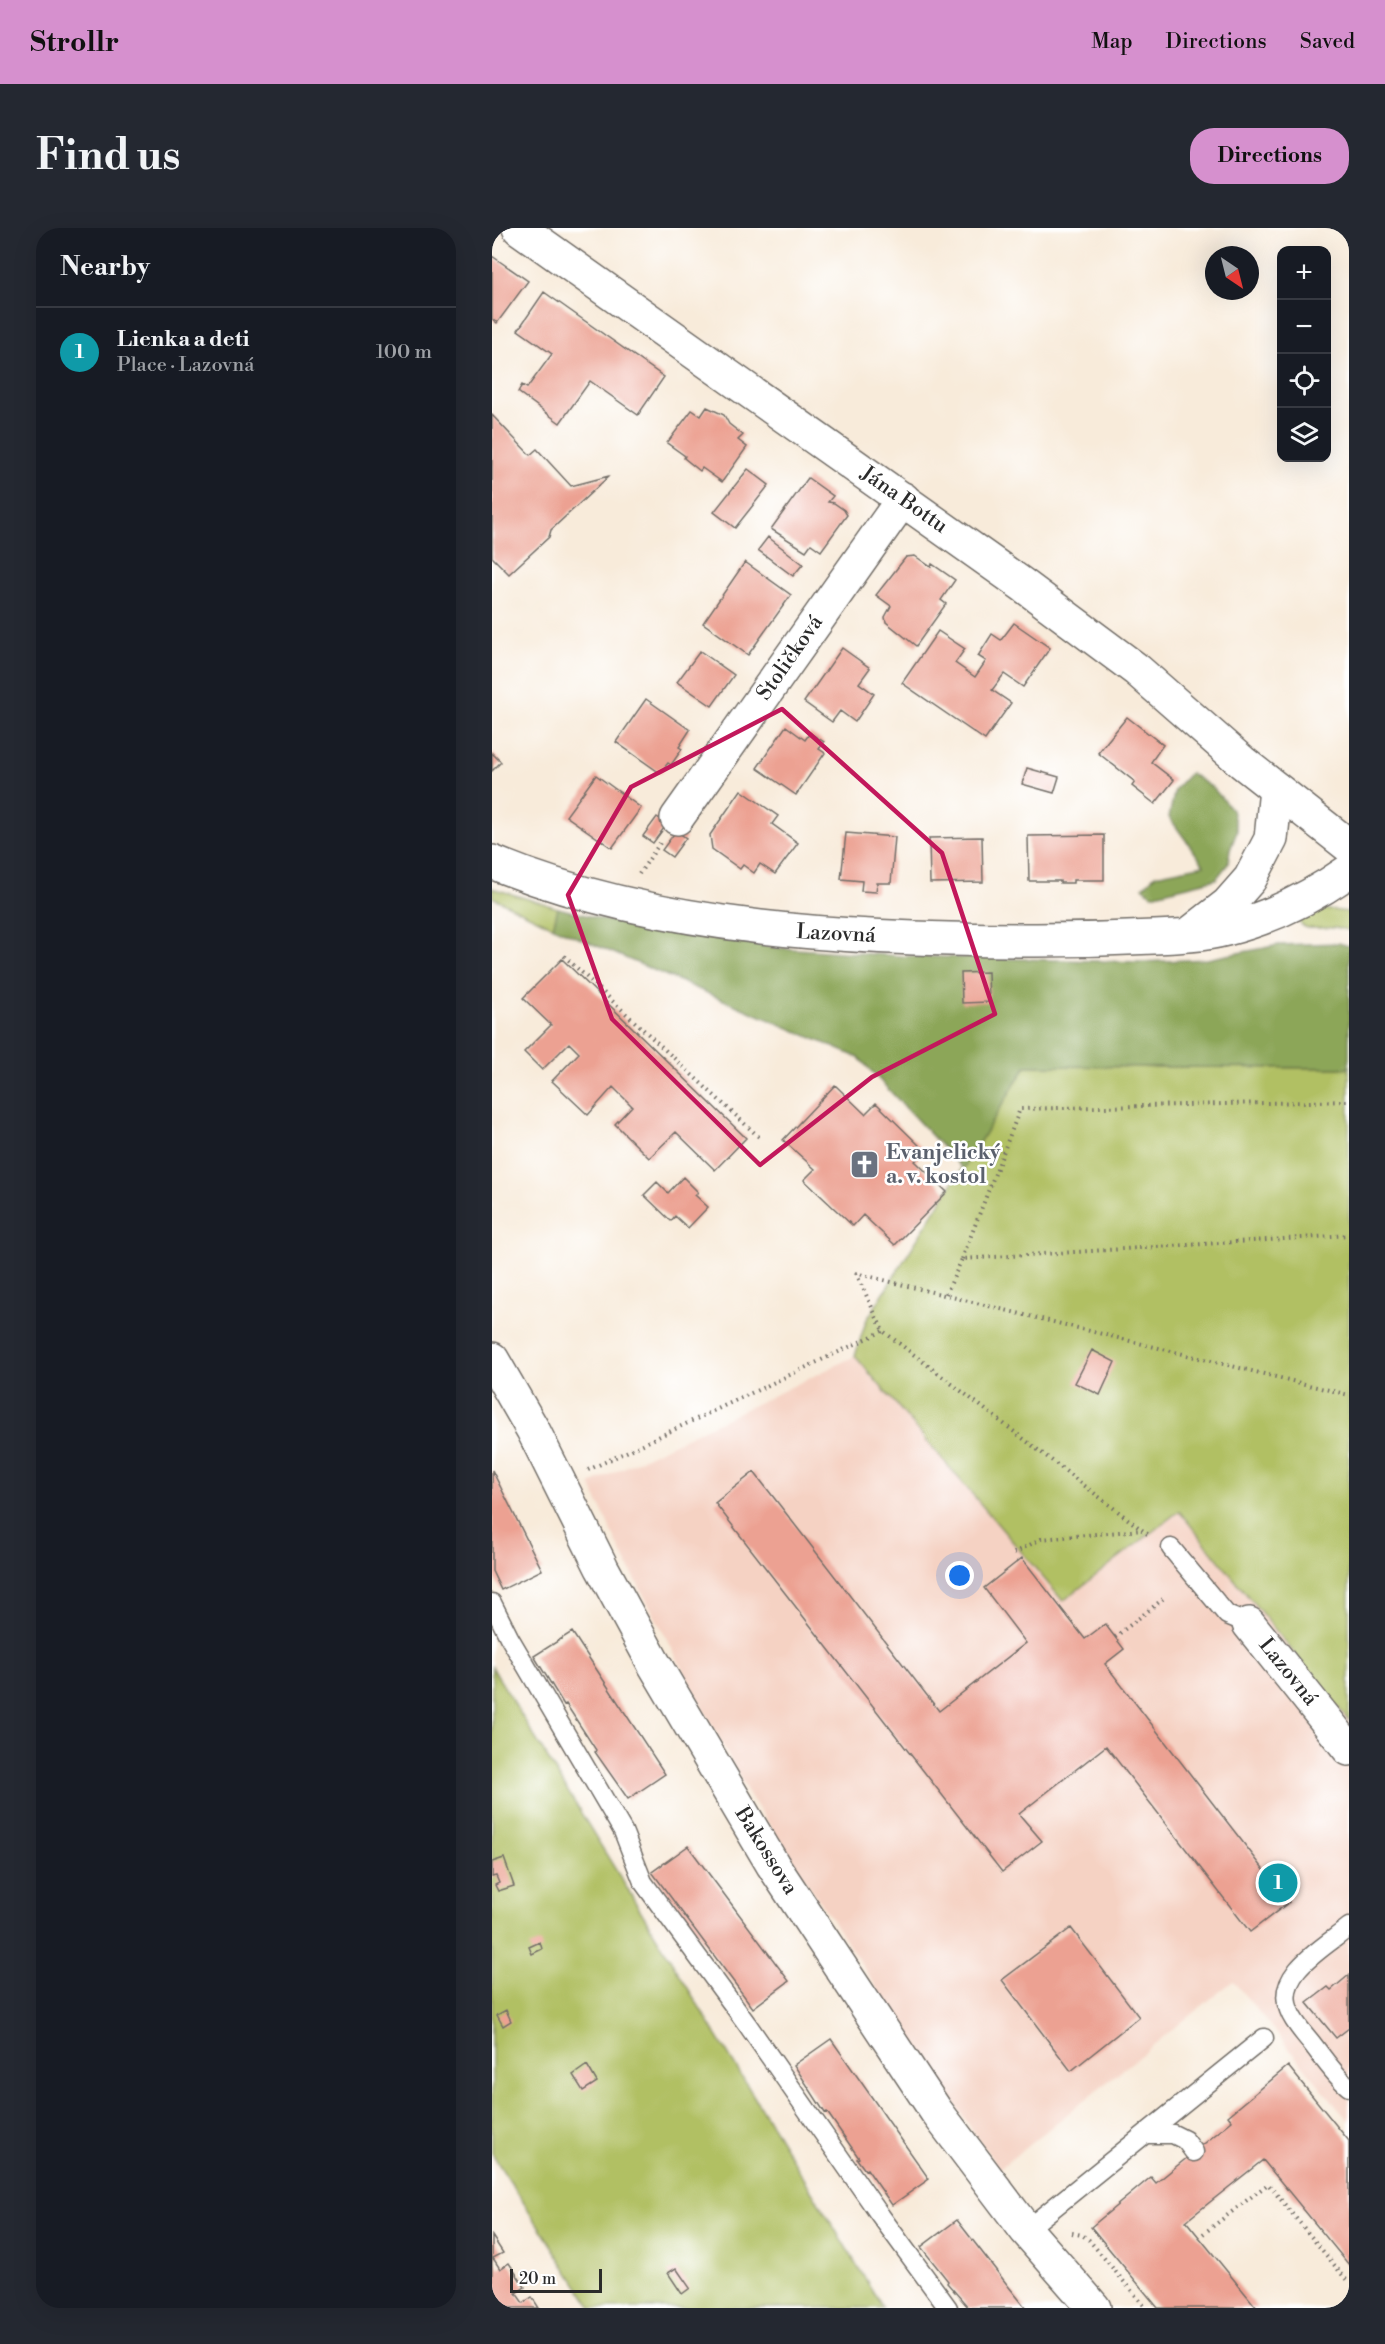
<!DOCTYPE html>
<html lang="en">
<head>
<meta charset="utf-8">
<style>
  body { margin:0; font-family:"Libre Bodoni",serif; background:#242831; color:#f1f3f6 }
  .controls { position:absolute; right:18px; top:18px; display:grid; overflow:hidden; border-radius:12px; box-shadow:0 6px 24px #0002 }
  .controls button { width:54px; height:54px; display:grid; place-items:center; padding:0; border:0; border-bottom:2px solid #363941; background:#171b24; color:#f1f3f6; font:30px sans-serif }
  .compass { position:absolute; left:713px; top:18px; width:54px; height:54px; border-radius:50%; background:#171b24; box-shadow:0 6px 24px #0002; rotate:145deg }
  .scale { position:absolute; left:18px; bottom:15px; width:92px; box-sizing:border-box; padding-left:6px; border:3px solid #2b2b2b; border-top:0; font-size:16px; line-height:21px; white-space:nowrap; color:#2b2b2b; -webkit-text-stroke:4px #fff; paint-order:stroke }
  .you { position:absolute; left:468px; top:1348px; width:21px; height:21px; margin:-15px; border:4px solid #fff; border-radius:50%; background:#1a73e8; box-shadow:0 0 0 9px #1a73e833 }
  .badge { display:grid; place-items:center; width:39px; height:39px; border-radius:50%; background:#d690ce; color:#fff; font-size:20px; font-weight:700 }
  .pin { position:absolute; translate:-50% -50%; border:3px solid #fff; box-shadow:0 2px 6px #0006 }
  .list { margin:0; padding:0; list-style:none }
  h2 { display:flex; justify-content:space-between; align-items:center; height:78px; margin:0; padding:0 24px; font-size:26px }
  h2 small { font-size:20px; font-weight:400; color:#9ea1a6 }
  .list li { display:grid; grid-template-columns:39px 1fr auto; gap:18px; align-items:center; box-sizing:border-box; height:90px; padding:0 24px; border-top:2px solid #363941 }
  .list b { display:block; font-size:22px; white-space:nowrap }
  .list p { margin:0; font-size:20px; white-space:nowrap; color:#9ea1a6 }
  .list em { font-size:20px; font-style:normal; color:#9ea1a6 }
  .icon { flex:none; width:33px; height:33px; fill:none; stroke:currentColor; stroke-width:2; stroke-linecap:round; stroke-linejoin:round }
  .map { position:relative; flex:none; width:857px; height:2080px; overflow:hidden; border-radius:24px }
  header { display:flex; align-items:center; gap:36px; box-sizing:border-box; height:84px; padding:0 30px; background:#d690ce; color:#111 }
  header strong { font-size:28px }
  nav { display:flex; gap:33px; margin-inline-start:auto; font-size:21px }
  .intro { display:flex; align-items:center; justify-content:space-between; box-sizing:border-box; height:144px; padding:0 36px }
  h1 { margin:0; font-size:42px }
  .button { padding:15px 27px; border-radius:24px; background:#d690ce; color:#111; font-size:21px; font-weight:700 }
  main { display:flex; gap:36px; padding:0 36px }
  aside { flex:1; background:#171b24; border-radius:24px; box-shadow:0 6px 24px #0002 }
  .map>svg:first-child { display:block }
  .built { fill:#f5d2c3 }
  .green { fill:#b1c063; stroke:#6e7647; stroke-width:1.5 }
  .forest { fill:#8ca659; stroke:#5c6842; stroke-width:1.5 }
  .building { fill:#eca192 }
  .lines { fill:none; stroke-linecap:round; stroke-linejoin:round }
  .lane-casing { stroke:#736e68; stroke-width:21 }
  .street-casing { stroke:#736e68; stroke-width:36 }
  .secondary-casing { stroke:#736e68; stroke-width:36 }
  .path { stroke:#736e68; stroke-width:4; stroke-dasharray:1.5 4.5; stroke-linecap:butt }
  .lane { stroke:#fff; stroke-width:18 }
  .street { stroke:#fff; stroke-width:33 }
  .secondary { stroke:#fff; stroke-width:33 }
  .marked { fill:none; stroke:#c2185b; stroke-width:4.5; stroke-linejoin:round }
  .labels { text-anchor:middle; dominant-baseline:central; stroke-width:5; stroke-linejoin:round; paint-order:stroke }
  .street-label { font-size:21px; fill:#2b2b2b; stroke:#fff }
  .worship-label { font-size:21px; font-weight:bold; fill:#5b616d; stroke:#fff; text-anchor:start }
</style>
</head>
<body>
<header>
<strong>Strollr</strong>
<nav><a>Map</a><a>Directions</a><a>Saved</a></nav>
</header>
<div class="intro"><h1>Find us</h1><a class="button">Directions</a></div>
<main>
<aside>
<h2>Nearby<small></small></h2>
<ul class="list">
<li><span class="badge" style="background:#0f9aa8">1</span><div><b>Lienka a deti</b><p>Place · Lazovná</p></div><em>100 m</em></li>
</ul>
</aside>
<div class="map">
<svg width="857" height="2080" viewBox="0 0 857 2080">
  <rect width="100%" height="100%" fill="#fff"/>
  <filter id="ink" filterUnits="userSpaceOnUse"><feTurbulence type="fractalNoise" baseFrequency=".0167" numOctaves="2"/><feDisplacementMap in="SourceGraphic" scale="12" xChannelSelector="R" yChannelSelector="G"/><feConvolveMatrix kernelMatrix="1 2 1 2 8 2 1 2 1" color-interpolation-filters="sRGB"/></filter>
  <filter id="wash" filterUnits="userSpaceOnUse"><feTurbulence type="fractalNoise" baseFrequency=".008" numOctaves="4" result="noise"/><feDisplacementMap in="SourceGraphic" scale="24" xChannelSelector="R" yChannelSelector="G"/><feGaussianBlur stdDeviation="1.35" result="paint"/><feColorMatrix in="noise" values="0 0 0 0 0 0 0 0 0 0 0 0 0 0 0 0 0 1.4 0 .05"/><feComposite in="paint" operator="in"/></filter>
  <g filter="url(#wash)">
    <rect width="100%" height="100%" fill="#f8ebda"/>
    <path class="built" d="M363,1128L570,1372L687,1283L857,1493V1893L741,1753L507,1941L400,1783L255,1563L128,1322L98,1256Z"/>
    <path class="green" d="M0,660L66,680L61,699L0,669Z
      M830,681L857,684V702C849,701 841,699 833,700C816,700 810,704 803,685Z
      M534,838L857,840V1493L687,1283L571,1373L363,1128L374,1093Z
      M0,1439L391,2080H100L0,1926Z"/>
    <path class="forest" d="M698,545L721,560L740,582L745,603L738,622L736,636L724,651L660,667L651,659L663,647L712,637L677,589L683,561Z
      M66,680L113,692L288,720L410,728L649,734L715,731L787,717L847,715L857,718V840L534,838L471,941L367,830L61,699Z"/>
    <g id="blocks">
      <path class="building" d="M0,28L36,53L5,95L0,91Z
        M52,64L172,149L146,187L98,153L68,195L26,164L30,157L35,160L60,126L26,102Z
        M215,179L232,187L237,196L251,207L246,212L255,219L230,254L210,240L208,243L192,230L193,228L175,215L200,182L209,188Z
        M0,187L38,227L45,221L79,258L117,248L59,302L57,309L17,346L0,329Z
        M256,241L277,257L243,300L222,284Z
        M316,250L341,268L336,274L342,275L352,282L355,287L329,323L319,316L314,323L279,301Z
        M276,309L311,336L301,348L266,322Z
        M423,328L439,339L440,336L463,352L449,372L454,376L424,418L394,394L393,389L399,378L384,367L414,329Z
        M253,334L299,367L256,427L211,395Z
        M522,395L558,420L531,459L512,446L500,462L519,475L493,512L410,455L446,403L473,421L463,435L483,449L494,433L486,428L500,406L509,412Z
        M350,420L378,440L367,455L382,466L363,494L348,483L340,494L312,474Z
        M208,423L242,447L220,478L185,454Z
        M154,471L198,502L187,519L190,521L179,537L176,535L168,545L124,514Z
        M635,489L671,517L659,534L682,552L663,576L640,558L643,554L606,525Z
        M294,498L313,512L318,505L332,514L327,521L333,525L304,567L265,540Z
        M0,525L9,534L0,543Z
        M535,540L567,549L562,565L530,556Z
        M104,547L149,580L120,620L74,588Z
        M249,562L286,588L280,596L306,615L283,646L268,636L262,645L251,637L248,641L220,621L218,607Z
        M165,589L175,596L161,615L151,608Z
        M184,603L194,610L180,629L170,622Z
        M354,605L403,609L399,655H385L384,664L369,663L370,653L349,651Z
        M612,607V652H581V655H568V653H537L536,608Z
        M490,609L491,654L438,655L437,610Z
        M70,731L254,910L223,942L184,904L157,930L123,896L140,878L121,859L96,887L60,853L87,825L77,815L50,842L32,824L59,797L31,770Z
        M496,744L497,774L470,775L469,745Z
        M343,857L373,886L384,875L433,923L423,933L455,964L403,1017L371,987L361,998L312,952L323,941L291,912Z
        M191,949L206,964L203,967L216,979L196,1000L183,988L179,993L152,967L165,954L176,965Z
        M600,1122L623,1134L608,1167L583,1155Z
        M0,1242L50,1342L9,1362L0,1343Z
        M262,1244L447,1483L534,1415L492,1360L530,1330L593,1411L613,1396L632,1421L613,1436L797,1674L758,1704L614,1518L527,1586L550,1613L510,1644L223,1275Z
        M80,1404L173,1546L136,1571L103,1524L104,1522L74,1476L72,1477L42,1428Z
        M196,1618L297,1753L261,1780L160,1644Z
        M12,1630L22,1658L6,1663L3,1657L7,1655L4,1648L0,1649V1634Z
        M579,1700L647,1789L579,1843L510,1752Z
        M48,1714L50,1721L40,1726L37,1719Z
        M857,1747V1800L844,1810L815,1775L836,1759L839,1762Z
        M14,1782L19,1793L11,1798L5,1787Z
        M339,1811L437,1951L400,1977L375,1941L373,1942L365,1931L367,1930L335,1884L333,1885L302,1837Z
        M95,1837L105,1854L91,1863L81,1847Z
        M796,1838L857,1913V2037L771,1932L694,1993L765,2080H666L599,1999L659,1949L664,1955L740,1893L736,1888Z
        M465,1992L517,2059L534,2080H477L455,2055L456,2053L429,2019Z
        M0,2008L11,2025L1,2030L8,2041L17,2035L33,2059L24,2065L31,2075L40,2069L47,2080H0Z
        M184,2040L198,2060L190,2066L176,2045Z"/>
    </g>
  </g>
  <g filter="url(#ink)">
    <use href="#blocks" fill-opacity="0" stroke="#736e68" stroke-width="1.5"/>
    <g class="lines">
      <defs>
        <path id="lane" d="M679,1320L735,1387L757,1396
          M0,1375L17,1409L131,1603L151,1654L255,1796L388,1987L456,2080
          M857,1699C833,1719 782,1746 797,1782C801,1794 811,1804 818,1813C830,1828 842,1847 857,1859
          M653,1906L772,1810
          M534,2002L653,1906H681L693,1912L702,1924"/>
        <path id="street" d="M185,590L411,271
          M0,634C167,703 366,712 544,712C584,712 623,711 662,709C686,708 711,707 734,701C778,690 820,669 857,643
          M700,704L736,676L758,651L779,611L784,561
          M0,1131L41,1202L110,1340L161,1434L281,1637L444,1883L534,2002L602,2080
          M757,1396L857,1521"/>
        <path id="secondary" d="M27,0L531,357L645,442L750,534L857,618"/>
      </defs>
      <use href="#lane" class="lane-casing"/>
      <use href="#street" class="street-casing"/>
      <use href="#secondary" class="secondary-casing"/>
      <path class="path" d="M147,646L168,615
        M72,728L268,910
        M470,1031L528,881L857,873
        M363,1045L857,1167
        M364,1045L391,1103L658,1308
        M454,1066L470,1031L857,1007
        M96,1242L391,1103
        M522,1325L549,1311L650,1302
        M623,1409L671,1371
        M580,2005L590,2007L597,2012L654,2080
        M711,2006L776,1956L857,2055"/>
      <use href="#lane" class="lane"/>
      <use href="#street" class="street"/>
      <use href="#secondary" class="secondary"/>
    </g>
  </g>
  <path class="marked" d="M290,481L450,625L503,786L380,849L268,937L120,791L76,667L139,559Z"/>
  <defs>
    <symbol id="church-square" viewBox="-11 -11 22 22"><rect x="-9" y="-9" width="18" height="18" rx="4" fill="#6b7280" stroke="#fff"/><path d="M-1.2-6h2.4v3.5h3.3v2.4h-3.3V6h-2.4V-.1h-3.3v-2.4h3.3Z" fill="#fff"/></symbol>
  </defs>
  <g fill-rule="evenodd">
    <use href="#church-square" x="356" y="920" width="33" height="33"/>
  </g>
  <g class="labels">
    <g class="street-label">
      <text transform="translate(412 272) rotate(35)">Jána Bottu</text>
      <text transform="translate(298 430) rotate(-55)">Stoličková</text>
      <text transform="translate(344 706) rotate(3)">Lazovná</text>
      <text transform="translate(796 1444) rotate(51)">Lazovná</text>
      <text transform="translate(274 1623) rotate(58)">Bakossova</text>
    </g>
    <g class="worship-label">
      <text x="394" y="925">Evanjelický<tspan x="394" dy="24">a. v. kostol</tspan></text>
    </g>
  </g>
</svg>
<div class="controls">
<button>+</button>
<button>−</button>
<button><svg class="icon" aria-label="locate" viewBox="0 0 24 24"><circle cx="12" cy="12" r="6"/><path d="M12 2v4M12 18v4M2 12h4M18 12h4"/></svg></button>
<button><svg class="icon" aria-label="layers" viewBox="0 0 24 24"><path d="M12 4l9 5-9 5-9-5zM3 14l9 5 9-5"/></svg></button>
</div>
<svg class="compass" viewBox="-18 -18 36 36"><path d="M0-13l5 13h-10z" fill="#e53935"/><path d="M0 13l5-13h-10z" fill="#9ea1a6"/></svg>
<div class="scale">20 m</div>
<div class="you"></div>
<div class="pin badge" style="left:786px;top:1655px;background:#0f9aa8">1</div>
</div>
</main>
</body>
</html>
